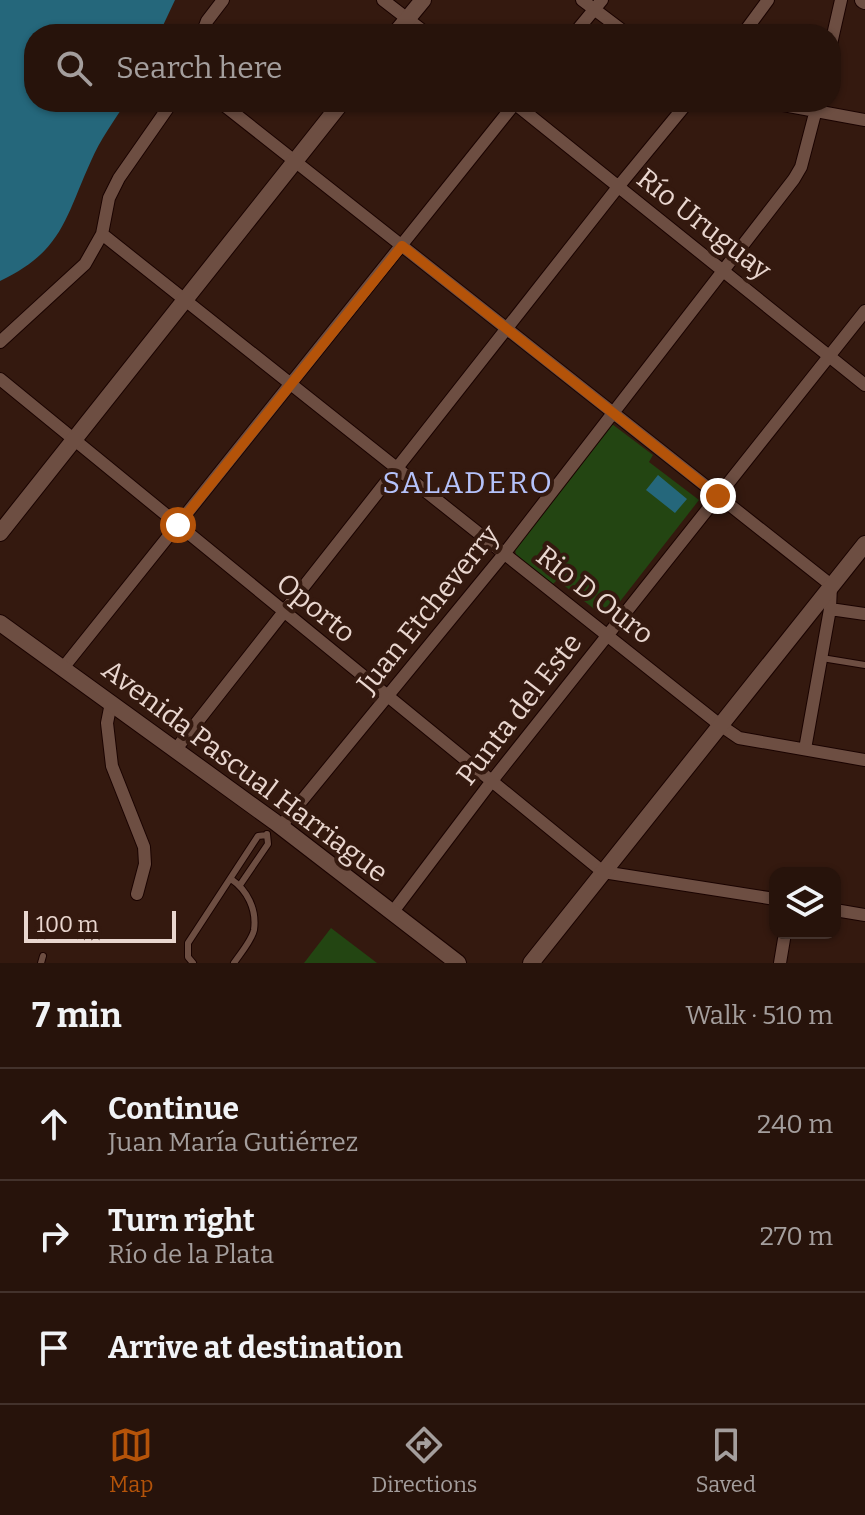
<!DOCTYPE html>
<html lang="en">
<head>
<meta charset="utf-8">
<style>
  body { margin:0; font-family:Bitter,serif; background:#2f1c14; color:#f1f3f6 }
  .controls { position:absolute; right:24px; bottom:24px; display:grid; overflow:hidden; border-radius:16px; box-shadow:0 2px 6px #0004 }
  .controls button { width:72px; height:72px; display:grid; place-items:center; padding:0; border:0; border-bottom:2px solid #43322c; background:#27130b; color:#f1f3f6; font:40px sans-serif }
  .scale { position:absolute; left:24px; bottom:20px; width:152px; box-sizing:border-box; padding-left:8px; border:4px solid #e9d6cf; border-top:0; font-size:22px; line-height:28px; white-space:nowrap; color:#e9d6cf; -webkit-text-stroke:6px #34190f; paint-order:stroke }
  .stop { position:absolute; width:24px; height:24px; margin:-18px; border:6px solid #b45309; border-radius:50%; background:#fff }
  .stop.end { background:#b45309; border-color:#fff; box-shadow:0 2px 8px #0008 }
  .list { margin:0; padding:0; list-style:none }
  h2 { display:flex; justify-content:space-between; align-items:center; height:104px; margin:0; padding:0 32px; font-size:34px }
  h2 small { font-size:26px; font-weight:400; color:#a49e9d }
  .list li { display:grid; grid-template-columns:52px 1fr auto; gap:24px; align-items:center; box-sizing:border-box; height:112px; padding:0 32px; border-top:2px solid #43322c }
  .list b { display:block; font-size:30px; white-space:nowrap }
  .list p { margin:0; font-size:26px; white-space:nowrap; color:#a49e9d }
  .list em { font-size:26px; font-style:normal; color:#a49e9d }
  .icon { flex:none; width:44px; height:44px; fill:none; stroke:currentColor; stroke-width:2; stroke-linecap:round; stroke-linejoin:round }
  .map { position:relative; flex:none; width:865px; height:963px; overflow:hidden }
  .search { position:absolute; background:#27130b; box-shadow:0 2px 6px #0004; left:24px; right:24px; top:24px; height:88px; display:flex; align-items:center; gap:20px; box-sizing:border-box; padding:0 28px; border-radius:32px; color:#a49e9d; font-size:30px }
  .sheet { height:440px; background:#27130b }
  nav { display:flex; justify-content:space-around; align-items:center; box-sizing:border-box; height:112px; border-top:2px solid #43322c; background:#27130b; font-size:22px; color:#a49e9d }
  nav a { display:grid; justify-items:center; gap:4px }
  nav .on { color:#b45309 }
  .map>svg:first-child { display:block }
  .green { fill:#234512 }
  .water { fill:#25677b }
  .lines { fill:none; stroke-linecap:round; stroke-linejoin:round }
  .service-casing { stroke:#1a0300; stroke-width:8 }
  .minor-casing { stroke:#1a0300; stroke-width:14 }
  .tertiary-casing { stroke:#1a0300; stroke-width:18 }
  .service { stroke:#6d4e42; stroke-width:6 }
  .minor { stroke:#6d4e42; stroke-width:12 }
  .tertiary { stroke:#6d4e42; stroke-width:16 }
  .route { stroke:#b45309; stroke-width:10 }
  .labels { text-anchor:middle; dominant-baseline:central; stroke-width:8; stroke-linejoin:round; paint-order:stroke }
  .street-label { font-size:28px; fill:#e9d6cf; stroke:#34190f }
  .neighbourhood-label { font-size:30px; letter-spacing:2px; fill:#b5c2fa; stroke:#34190f }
</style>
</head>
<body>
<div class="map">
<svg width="865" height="963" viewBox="0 0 865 963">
  <rect width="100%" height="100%" fill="#34190f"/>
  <path class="green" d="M612,424L653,455L649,462L699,500L611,613L602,615L557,580L552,585L516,557L515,548Z
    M331,928L377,963H304Z"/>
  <path class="water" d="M0,0H175L159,34H34V102H126C114,121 100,140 91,161C65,218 63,251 0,281Z
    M658,475L687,499L675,513L646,490Z"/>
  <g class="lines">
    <defs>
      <path id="service" d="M822,658L865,665
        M231,879C247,890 257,909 254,930C252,940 240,954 234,963
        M240,885L268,844L267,834
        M41,963L43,956
        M193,963L188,957V943L258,836L267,835"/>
      <path id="minor" d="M383,0L427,34
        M582,0L627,34
        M202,34L207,21L223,0
        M574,34L602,0
        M743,34L768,0
        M831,44L841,0
        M220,102L831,585L830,609L805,749
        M513,102L865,385
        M767,102L865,120
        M102,234L720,725L739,738L865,760
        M0,342L85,264L102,234L109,198L119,178L172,102
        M0,379L603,872L775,899
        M830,609L865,614
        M63,668L516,102
        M111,703L107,723L112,766L144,847L145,864L137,894
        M176,749L618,187L688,102
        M281,826L504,554L794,179L801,167L818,102
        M835,910L865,915
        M392,913L491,782L865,311
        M780,963L785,933"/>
      <path id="tertiary" d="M863,0L865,1
        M395,34L423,0
        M0,533L342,102
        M0,623L275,822L458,963
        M531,963L865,544"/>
    </defs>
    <use href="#service" class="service-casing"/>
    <use href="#minor" class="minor-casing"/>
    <use href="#tertiary" class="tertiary-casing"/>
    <use href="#service" class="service"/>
    <use href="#minor" class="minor"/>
    <use href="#tertiary" class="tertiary"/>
  </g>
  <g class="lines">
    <path class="route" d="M178,525L402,246L718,496"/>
  </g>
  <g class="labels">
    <g class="street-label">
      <text transform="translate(704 224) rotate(38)">Río Uruguay</text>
      <text transform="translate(595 595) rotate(38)">Rio D Ouro</text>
      <text transform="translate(316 608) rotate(39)">Oporto</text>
      <text transform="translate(428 609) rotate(-51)">Juan Etcheverry</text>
      <text transform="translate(519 709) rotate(-52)">Punta del Este</text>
      <text transform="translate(245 771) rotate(37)">Avenida Pascual Harriague</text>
    </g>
    <g class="neighbourhood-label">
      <text x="468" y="483">SALADERO</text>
    </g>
  </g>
</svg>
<div class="controls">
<button><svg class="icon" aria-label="layers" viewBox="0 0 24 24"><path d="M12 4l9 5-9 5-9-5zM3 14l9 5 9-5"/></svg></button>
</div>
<div class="scale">100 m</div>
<div class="stop" style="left:178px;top:525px"></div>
<div class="stop end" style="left:718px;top:496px"></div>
<div class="search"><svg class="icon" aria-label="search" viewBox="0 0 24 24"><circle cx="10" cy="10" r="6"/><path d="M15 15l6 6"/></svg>Search here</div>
</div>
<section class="sheet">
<h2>7 min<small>Walk · 510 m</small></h2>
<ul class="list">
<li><svg class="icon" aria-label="ahead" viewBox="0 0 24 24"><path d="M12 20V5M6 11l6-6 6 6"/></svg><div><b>Continue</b><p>Juan María Gutiérrez</p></div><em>240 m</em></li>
<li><svg class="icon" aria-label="right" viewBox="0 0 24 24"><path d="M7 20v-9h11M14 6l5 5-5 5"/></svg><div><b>Turn right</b><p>Río de la Plata</p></div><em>270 m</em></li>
<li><svg class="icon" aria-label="arrive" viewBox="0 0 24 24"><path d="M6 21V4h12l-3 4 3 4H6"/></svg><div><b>Arrive at destination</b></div></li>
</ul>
</section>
<nav>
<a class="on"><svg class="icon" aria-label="map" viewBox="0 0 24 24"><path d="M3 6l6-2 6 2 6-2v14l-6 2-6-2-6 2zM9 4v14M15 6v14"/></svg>Map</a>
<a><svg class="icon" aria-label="directions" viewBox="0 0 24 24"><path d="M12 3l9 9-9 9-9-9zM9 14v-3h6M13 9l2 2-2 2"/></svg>Directions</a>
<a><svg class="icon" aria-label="saved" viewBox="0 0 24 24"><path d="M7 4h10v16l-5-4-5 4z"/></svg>Saved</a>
</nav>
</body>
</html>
